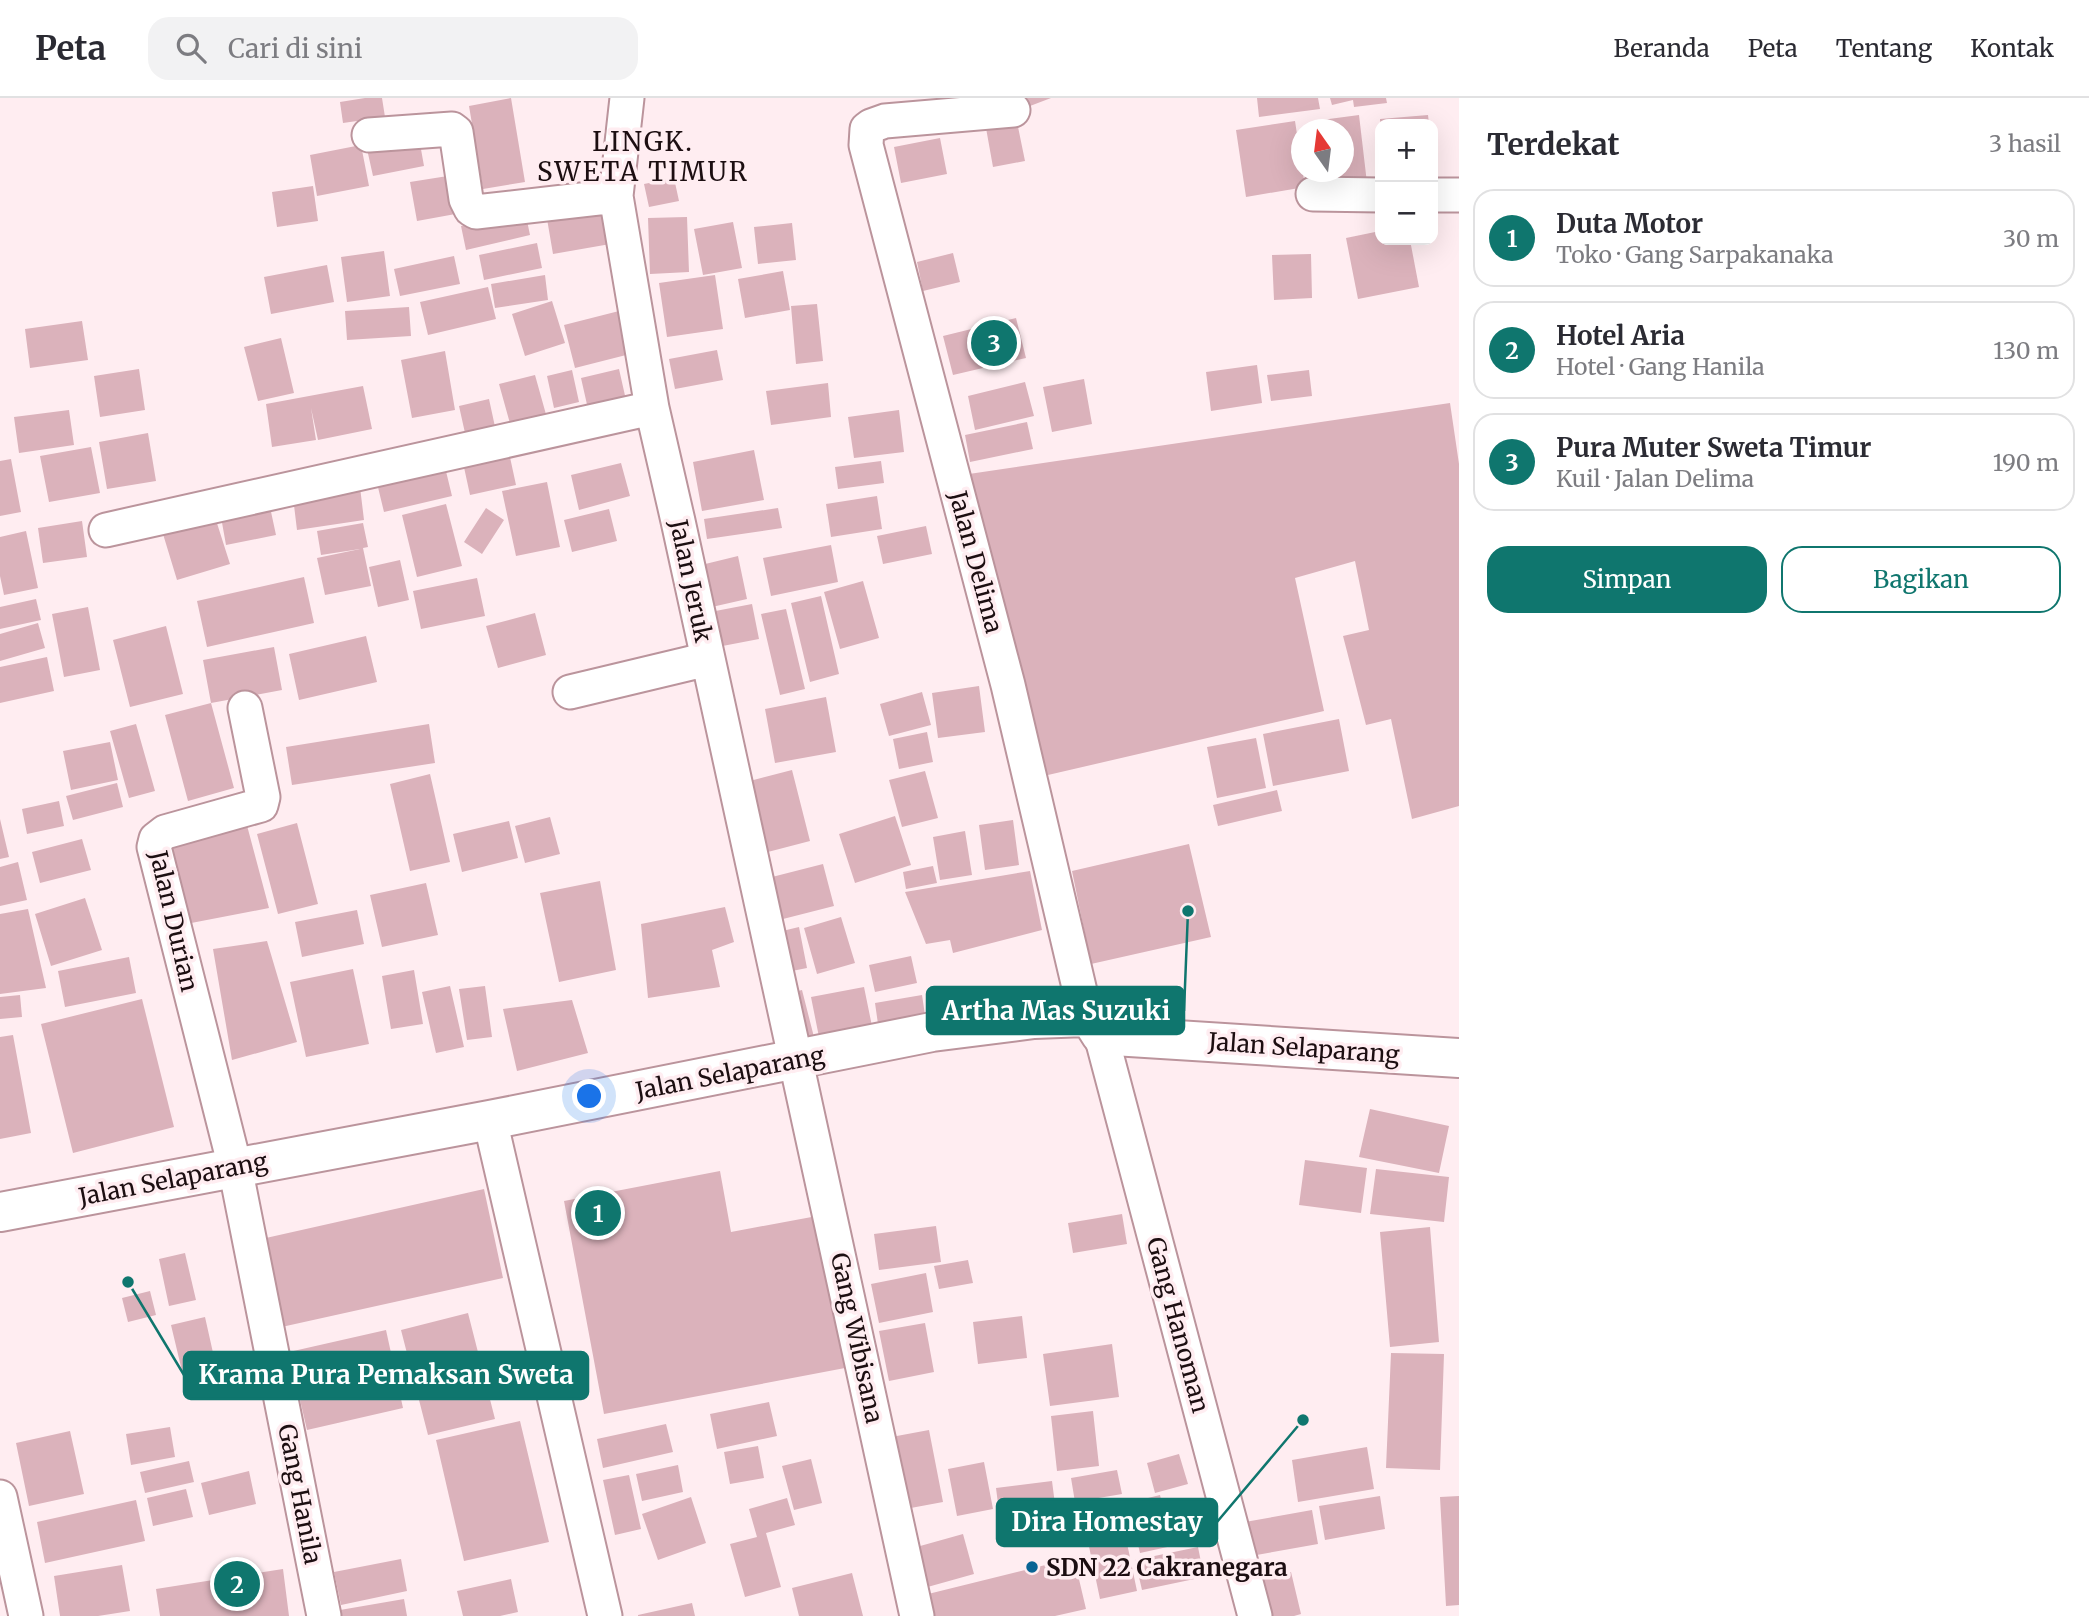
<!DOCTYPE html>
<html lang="id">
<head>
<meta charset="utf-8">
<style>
  body { margin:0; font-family:Merriweather,serif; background:#f2f2f3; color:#2b2b33 }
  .controls { position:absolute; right:21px; top:21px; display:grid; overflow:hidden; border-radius:14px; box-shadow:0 7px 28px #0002 }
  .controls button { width:63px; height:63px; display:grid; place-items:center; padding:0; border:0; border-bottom:2px solid #e1e1e2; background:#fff; color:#2b2b33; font:35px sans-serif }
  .compass { position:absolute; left:1291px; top:21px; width:63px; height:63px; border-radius:50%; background:#fff; box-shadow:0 7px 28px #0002; rotate:346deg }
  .you { position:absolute; left:590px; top:999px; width:24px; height:24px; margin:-18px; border:5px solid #fff; border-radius:50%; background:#1a73e8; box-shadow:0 0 0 10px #1a73e833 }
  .badge { display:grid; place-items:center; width:46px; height:46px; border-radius:50%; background:#0f766e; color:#fff; font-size:23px; font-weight:700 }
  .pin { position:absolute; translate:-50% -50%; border:4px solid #fff; box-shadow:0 2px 7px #0006 }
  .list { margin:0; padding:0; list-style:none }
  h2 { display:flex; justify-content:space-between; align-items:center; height:91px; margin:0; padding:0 28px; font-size:30px }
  h2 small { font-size:23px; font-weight:400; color:#7c7c81 }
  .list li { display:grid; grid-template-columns:46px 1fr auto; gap:21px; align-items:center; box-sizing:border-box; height:98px; margin:0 14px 14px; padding:0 14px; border:2px solid #e1e1e2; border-radius:21px }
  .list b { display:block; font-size:26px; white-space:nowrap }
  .list p { margin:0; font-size:23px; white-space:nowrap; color:#7c7c81 }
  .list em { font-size:23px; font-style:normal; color:#7c7c81 }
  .actions { display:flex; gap:14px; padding:21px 28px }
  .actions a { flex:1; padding:16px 0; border:2px solid #0f766e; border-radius:21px; text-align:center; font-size:24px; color:#0f766e }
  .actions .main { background:#0f766e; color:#fff }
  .icon { flex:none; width:38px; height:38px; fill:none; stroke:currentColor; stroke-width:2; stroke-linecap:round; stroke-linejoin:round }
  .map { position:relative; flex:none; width:1459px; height:1518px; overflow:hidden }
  header { display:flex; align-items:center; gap:42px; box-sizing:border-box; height:98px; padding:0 35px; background:#fff; border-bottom:2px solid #e1e1e2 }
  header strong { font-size:33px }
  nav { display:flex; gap:38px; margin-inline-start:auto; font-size:24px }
  .search { width:490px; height:63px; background:#f2f2f3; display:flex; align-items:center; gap:18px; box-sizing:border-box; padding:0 24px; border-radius:21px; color:#7c7c81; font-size:26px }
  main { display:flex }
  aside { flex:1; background:#fff }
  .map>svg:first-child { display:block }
  .building { fill:#dbb2bb }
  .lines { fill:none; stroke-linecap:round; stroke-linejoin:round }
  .minor-casing { stroke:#bb949c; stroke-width:37 }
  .primary-casing { stroke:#bb949c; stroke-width:42 }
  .minor { stroke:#fff; stroke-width:33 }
  .primary { stroke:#fff; stroke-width:38 }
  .poi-dot { fill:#096494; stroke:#ffedf1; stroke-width:2.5 }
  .labels { text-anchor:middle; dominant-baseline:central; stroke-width:7; stroke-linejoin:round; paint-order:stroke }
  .street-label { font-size:24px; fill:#1c0e11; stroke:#ffedf1 }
  .poi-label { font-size:24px; font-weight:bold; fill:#1c0e11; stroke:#ffedf1; text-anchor:start }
  .neighbourhood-label { font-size:26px; letter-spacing:2px; fill:#1c0e11; stroke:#ffedf1 }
  .leader { fill:none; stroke:#0f766e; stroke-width:2.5 }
  .callout-dot { fill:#0f766e; stroke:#ffedf1; stroke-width:2.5 }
  .callout { fill:#0f766e; stroke:#0f766e; stroke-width:2.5 }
  .callout-label { font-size:26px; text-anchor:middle; font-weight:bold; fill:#fff }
</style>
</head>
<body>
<header>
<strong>Peta</strong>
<div class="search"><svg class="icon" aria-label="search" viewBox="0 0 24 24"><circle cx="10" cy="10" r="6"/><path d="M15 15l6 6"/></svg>Cari di sini</div>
<nav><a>Beranda</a><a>Peta</a><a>Tentang</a><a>Kontak</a></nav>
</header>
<main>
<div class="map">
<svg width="1459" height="1518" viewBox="0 0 1459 1518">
  <rect width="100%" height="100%" fill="#ffedf1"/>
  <path class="building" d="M365,0H382L385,19L343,25L340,4Z
    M511,0L525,84L483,91L469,8Z
    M1027,0H1051L1030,8Z
    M1257,0H1318L1320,11L1259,19Z
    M1330,0H1386L1387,5L1354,9L1353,2L1332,7Z
    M1359,17L1367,85L1322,91L1320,74H1344V32H1315L1314,23Z
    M1428,17L1429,26H1380V21Z
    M1295,23L1305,89L1246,99L1236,32Z
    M1017,24L1025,63L993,69L986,30Z
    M419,40L424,68L373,78L367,51Z
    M940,40L947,76L901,85L894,49Z
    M361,47L369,88L317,98L310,57Z
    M454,77L461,115L417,123L410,84Z
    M674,80L679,103L649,109L644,86Z
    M313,88L318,123L277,129L272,94Z
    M609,104L616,145L553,156L546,115Z
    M525,113L530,137L466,152L461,128Z
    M687,119L689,174L650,176L648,120Z
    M733,124L742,170L703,177L694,131Z
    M792,125L796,162L758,166L754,129Z
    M1380,133V142H1410L1419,189L1358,201L1346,140Z
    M537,145L542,170L484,182L479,157Z
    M384,153L390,198L347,204L341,159Z
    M953,155L960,184L923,193L917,164Z
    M1311,156L1312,200L1274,202L1272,157Z
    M454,158L460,186L400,198L394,171Z
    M327,167L334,204L271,216L264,179Z
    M783,173L790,212L745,220L738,181Z
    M545,177L548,202L495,210L491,186Z
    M715,177L723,231L667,239L659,185Z
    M488,189L496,221L428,237L420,204Z
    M552,203L565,245L525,258L512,216Z
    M817,206L823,263L796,266L791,208Z
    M409,209L411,238L347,242L345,213Z
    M623,212L634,255L575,270L564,227Z
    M1016,220L1026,260L953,277L943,238Z
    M82,223L88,262L30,270L25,231Z
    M281,240L294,295L258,303L244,249Z
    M717,252L723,282L675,291L669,261Z
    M445,253L455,312L412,320L401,262Z
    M1257,267L1262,305L1211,313L1206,274Z
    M139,271L145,312L100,319L94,278Z
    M619,271L626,302L588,311L581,280Z
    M572,272L579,304L554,310L547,278Z
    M1309,272L1312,298L1271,303L1267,277Z
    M535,277L547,320L511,329L499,286Z
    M1084,281L1092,326L1052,334L1043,289Z
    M1025,284L1034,318L975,332L968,298Z
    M828,285L831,319L771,327L766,293Z
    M363,288L372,331L318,342L311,310L316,342L272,349L266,306Z
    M489,301L497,338L467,344L459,308Z
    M1450,305L1459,366V708L1412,721L1391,621L1366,627L1343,538L1369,532L1355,463L1295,480L1324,613L1035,680L969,376Z
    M69,312L74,347L19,355L14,319Z
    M899,312L904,354L854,360L848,319Z
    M1027,324L1033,351L970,364L965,337Z
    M148,335L156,383L107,391L99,344Z
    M91,349L100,395L49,404L40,358Z
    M508,350L516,387L470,397L462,360Z
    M754,352L764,402L702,413L693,364Z
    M11,361L21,414L0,418V363Z
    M881,363L884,385L838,391L835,369Z
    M444,365L452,398L384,414L376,381Z
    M621,365L630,398L579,412L571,377Z
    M547,384L560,449L516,458L502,393Z
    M360,389L364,422L297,432L293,399Z
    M877,398L882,431L831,439L826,406Z
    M446,406L462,468L417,479L402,417Z
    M270,409L276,437L226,447L221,419Z
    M486,410L504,422L482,456L464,444Z
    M778,410L782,430L707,441L704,421Z
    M609,411L617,443L572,454L564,422Z
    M215,419L230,466L177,482L163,436Z
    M82,423L87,459L43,465L38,430Z
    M363,425L368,449L363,450L371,488L325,497L317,460L360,451L321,457L317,433Z
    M926,428L932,456L883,466L877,438Z
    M26,433L38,490L4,497L0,478V439Z
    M831,447L838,484L771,498L763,460Z
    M738,458L747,501L703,511L693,469Z
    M400,462L409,502L378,509L369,469Z
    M304,479L314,525L207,549L197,503Z
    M477,480L485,518L421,531L413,493Z
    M863,483L879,540L840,551L824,494Z
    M821,498L839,576L810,584L791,505Z
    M36,501L41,522L0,531V509Z
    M752,506L759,541L712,550L705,515Z
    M88,509L100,572L64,579L52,516Z
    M786,511L805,591L780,597L761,516Z
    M535,515L546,557L498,570L486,528Z
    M38,525L45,550L0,563V536Z
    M166,528L183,596L130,609L113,542Z
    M366,538L377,584L299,602L289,556Z
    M274,549L282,592L211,605L203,562Z
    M47,559L54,593L0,605V569Z
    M979,588L985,634L938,640L932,595Z
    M922,594L931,627L889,638L880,606Z
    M826,599L836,654L775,665L765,611Z
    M211,605L234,690L188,703L165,617Z
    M1339,621L1349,673L1273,688L1263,636Z
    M136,626L155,693L129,700L110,633Z
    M429,626L435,665L292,687L286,649Z
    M927,634L933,664L899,671L893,641Z
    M1256,640L1266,690L1217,700L1207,649Z
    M110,644L118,682L71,692L63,653Z
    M792,672L810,743L760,756L742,685Z
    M925,673L938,720L902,729L889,682Z
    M430,676L450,764L410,773L390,686Z
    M117,685L123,709L73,722L66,698Z
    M1277,692L1282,713L1218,728L1213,707Z
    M59,703L64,728L27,736L22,711Z
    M895,718L911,767L855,785L839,736Z
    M550,719L560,756L525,765L515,728Z
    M245,720L269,810L186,826L162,738Z
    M0,721L9,759L0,761Z
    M1013,722L1019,767L985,772L979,727Z
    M509,723L518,760L462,774L453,736Z
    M297,725L318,806L278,816L257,736Z
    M965,733L972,777L940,782L933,739Z
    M82,741L91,772L40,785L32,754Z
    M1189,746L1211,839L1091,866L1072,773Z
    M18,764L27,802L0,808V769Z
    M823,766L834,808L783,821L772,779Z
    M933,768L937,785L906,791L903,774Z
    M1030,773L1042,832L953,855L950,842L926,846L905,794Z
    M600,783L616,872L559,884L540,795Z
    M426,785L438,837L382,849L370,797Z
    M85,800L102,852L51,868L35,816Z
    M725,809L734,844L712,852L720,889L648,900L641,826Z
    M28,811L46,890L0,896V816Z
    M357,812L364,846L302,859L295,824Z
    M841,819L855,865L817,876L804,830Z
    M799,829L807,870L782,875L774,835Z
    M267,843L297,944L232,962L213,851Z
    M911,858L917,885L875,894L869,867Z
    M129,859L136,895L65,909L58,873Z
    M353,871L369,946L306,959L290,884Z
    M414,872L423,926L391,931L382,878Z
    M450,888L464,949L436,955L422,894Z
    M485,888L492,939L467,942L459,891Z
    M864,889L873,933L820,944L811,899Z
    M802,892L815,943L799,947L786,896Z
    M20,897L22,919L0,921V899Z
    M922,897L925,917L878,926L875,905Z
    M142,901L174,1029L73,1055L41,926Z
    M572,902L588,955L517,973L503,911Z
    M13,937L31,1035L0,1041V939Z
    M1370,1011L1449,1028L1439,1075L1359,1059Z
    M1305,1062L1367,1070L1361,1115L1299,1107Z
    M1376,1071L1449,1079L1444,1124L1370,1116Z
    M720,1073L731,1134L817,1118L845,1270L604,1316L564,1103Z
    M484,1091L503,1180L277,1230L257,1142Z
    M1122,1116L1127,1146L1073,1155L1068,1125Z
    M936,1128L941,1164L879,1172L874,1136Z
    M1430,1129L1439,1244L1390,1249L1380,1134Z
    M185,1155L196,1202L169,1208L159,1161Z
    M968,1162L973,1185L939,1191L934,1168Z
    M926,1175L933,1214L879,1225L871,1186Z
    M150,1193L156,1217L128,1224L122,1200Z
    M468,1215L495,1321L428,1337L401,1232Z
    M1022,1218L1027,1260L978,1266L973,1224Z
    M205,1219L220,1286L187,1294L171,1227Z
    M925,1225L934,1274L889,1283L879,1233Z
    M386,1232L403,1310L307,1332L289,1254Z
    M1112,1246L1119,1299L1050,1308L1043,1256Z
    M1391,1255L1444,1256L1440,1372L1386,1370Z
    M769,1304L777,1338L717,1351L710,1316Z
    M1093,1313L1099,1368L1057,1373L1051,1318Z
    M520,1323L549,1444L464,1463L436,1342Z
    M666,1326L673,1354L603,1370L597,1341Z
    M170,1329L175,1359L131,1367L126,1336Z
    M929,1332L943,1404L900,1412L886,1340Z
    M70,1333L84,1396L29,1408L16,1345Z
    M758,1348L764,1380L730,1386L724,1354Z
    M1367,1349L1374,1391L1298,1404L1292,1362Z
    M1179,1356L1188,1386L1155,1395L1147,1365Z
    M811,1361L822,1405L794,1412L782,1368Z
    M189,1363L194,1384L145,1395L140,1374Z
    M984,1364L993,1411L957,1418L948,1371Z
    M678,1367L683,1394L642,1403L636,1376Z
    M1117,1372L1122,1396L1075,1404L1071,1380Z
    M249,1373L256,1406L209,1417L201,1385Z
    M629,1377L641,1431L615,1437L603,1382Z
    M1052,1383L1057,1422L1001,1429L996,1390Z
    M186,1391L193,1419L153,1428L147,1400Z
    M1160,1397L1172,1448L1140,1455L1128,1405Z
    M1380,1398L1385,1431L1325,1442L1319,1408Z
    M1459,1398V1507L1446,1508L1440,1399Z
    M691,1399L706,1445L658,1462L642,1416Z
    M787,1400L795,1427L766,1435L781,1489L745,1499L730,1446L757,1439L749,1411Z
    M136,1402L145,1443L45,1465L37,1424Z
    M1119,1407L1137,1493L1100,1501L1082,1415Z
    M1312,1412L1318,1446L1251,1458L1245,1424Z
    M963,1436L974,1476L924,1490L913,1450Z
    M1198,1449L1204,1479L1142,1492L1135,1462Z
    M1074,1460L1086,1511L1055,1518H925L920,1498Z
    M401,1461L407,1493L341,1507L334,1474Z
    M122,1467L130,1513L98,1518H60L54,1478Z
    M283,1471L289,1518H160L156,1491Z
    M1291,1474L1301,1516L1294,1518H1271L1261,1482Z
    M852,1475L863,1518H799L792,1490Z
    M511,1481L518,1514L500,1518H463L457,1493Z
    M404,1501L407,1518H341L340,1512Z
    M692,1505L695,1518H638V1517Z"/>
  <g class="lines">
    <defs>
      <path id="minor" d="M627,0L616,98L652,310L678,423L917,1518
        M1013,12L885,23L871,28L867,31L866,47L1008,587L1086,919
        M369,37L452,31L456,34L466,101L471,111L476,114L616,98
        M1313,96L1380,97
        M1433,97H1459
        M106,432L652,310
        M570,594L708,561
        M245,610L263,699L261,707L165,734L156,741L154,749L235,1069L324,1518
        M1101,937L1255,1518
        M490,1022L605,1518
        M0,1399L26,1518"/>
      <path id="primary" d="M0,1114L490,1022L932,934L1034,921L1086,919L1094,926L1101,937L1114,938L1459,960"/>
    </defs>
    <use href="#minor" class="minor-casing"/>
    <use href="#primary" class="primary-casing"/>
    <use href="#minor" class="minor"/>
    <use href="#primary" class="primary"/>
  </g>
  <circle class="poi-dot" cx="1032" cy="1469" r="7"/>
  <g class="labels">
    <g class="street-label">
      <text transform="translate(976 464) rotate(75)">Jalan Delima</text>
      <text transform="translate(691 483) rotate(78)">Jalan Jeruk</text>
      <text transform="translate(174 823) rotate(77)">Jalan Durian</text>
      <text transform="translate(1304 950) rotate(4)">Jalan Selaparang</text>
      <text transform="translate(730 975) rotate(-11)">Jalan Selaparang</text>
      <text transform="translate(173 1081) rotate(-11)">Jalan Selaparang</text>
      <text transform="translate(1178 1227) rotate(75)">Gang Hanoman</text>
      <text transform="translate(857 1240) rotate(78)">Gang Wibisana</text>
      <text transform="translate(300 1396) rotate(79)">Gang Hanila</text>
    </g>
    <g class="poi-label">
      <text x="1046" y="1469">SDN 22 Cakranegara</text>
    </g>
    <g class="neighbourhood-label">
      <text x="643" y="43">LINGK.<tspan x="643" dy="30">SWETA TIMUR</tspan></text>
    </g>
  </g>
  <path class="leader" d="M1188 813L1184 913M128 1184L184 1277M1303 1322L1217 1424"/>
  <g class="callout-dot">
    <circle cx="1188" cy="813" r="7"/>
    <circle cx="128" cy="1184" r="7"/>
    <circle cx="1303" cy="1322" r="7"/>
  </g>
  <g class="callout">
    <rect x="927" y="889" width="257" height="47" rx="7"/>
    <rect x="184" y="1254" width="404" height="47" rx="7"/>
    <rect x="997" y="1401" width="220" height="47" rx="7"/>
  </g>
  <g class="callout-label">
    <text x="1056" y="922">Artha Mas Suzuki</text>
    <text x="386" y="1286">Krama Pura Pemaksan Sweta</text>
    <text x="1107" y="1433">Dira Homestay</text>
  </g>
</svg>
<div class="controls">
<button>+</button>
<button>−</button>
</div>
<svg class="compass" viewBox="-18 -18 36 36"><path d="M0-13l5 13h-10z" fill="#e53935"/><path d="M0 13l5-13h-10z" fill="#7c7c81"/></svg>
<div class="you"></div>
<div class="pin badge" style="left:598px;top:1115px">1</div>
<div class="pin badge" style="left:237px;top:1486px">2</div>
<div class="pin badge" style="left:994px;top:245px">3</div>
</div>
<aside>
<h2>Terdekat<small>3 hasil</small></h2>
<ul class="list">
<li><span class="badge">1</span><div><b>Duta Motor</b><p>Toko · Gang Sarpakanaka</p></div><em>30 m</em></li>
<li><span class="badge">2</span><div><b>Hotel Aria</b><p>Hotel · Gang Hanila</p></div><em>130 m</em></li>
<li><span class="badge">3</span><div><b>Pura Muter Sweta Timur</b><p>Kuil · Jalan Delima</p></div><em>190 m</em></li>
</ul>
<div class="actions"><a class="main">Simpan</a><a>Bagikan</a></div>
</aside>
</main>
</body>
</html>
